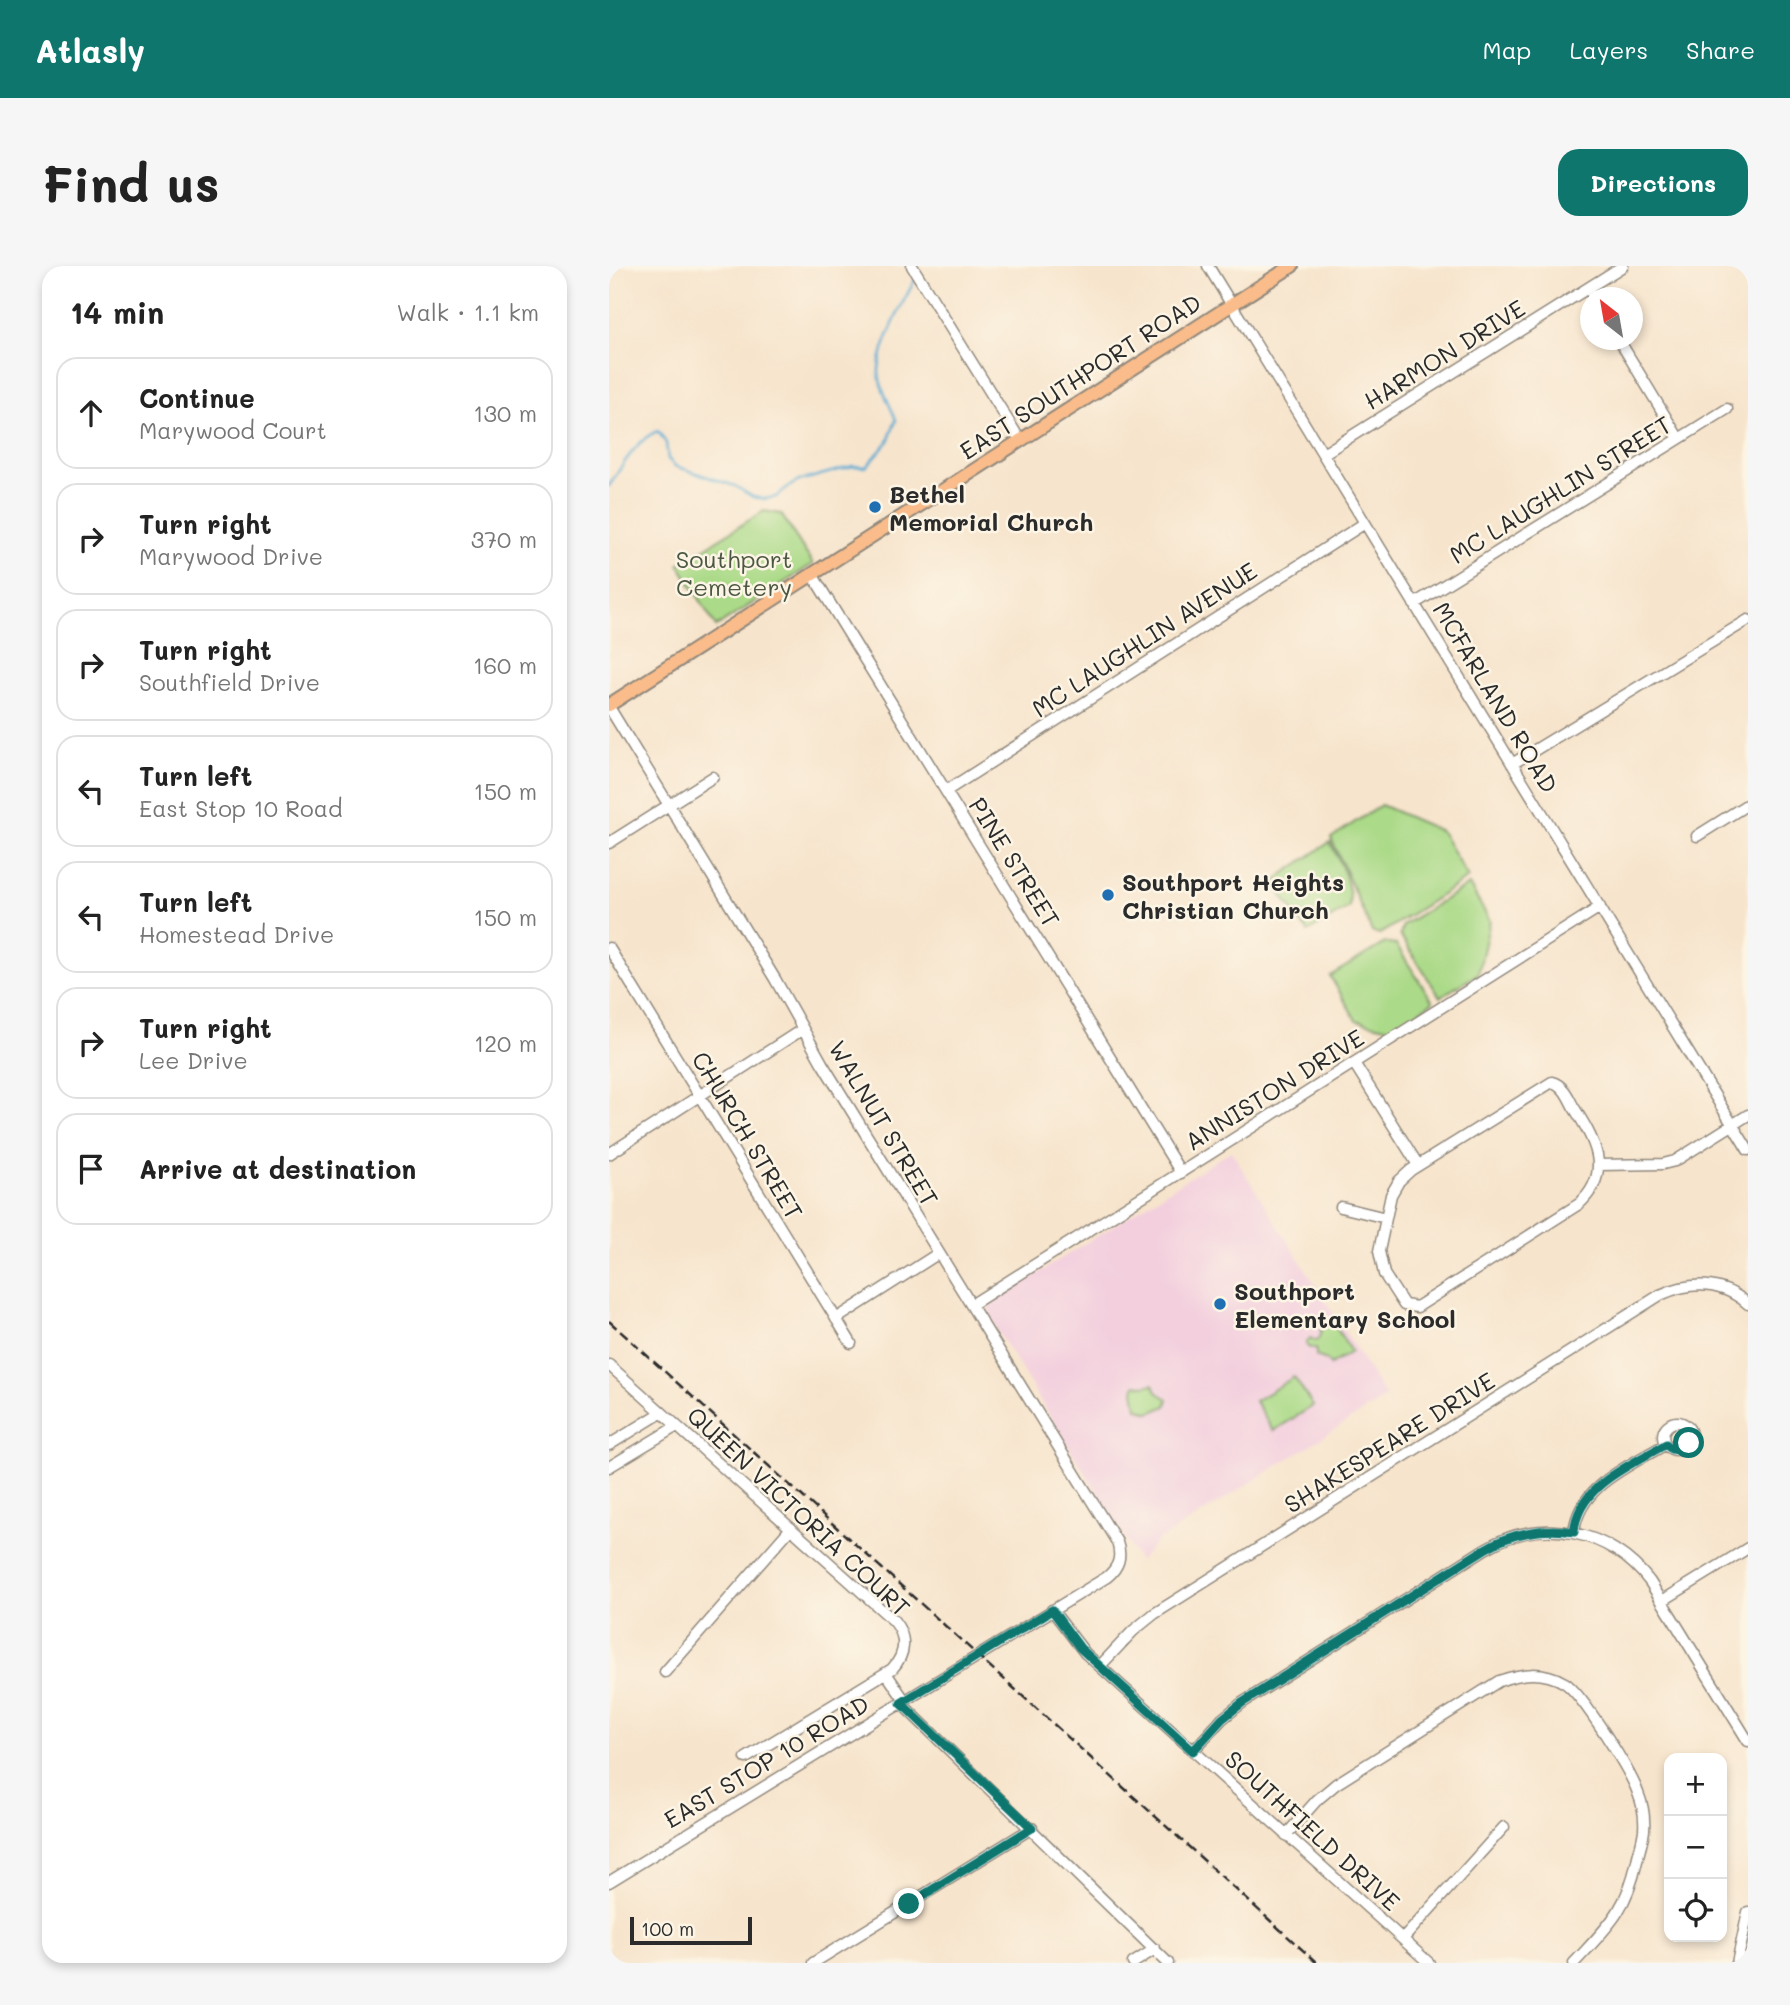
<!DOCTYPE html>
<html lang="en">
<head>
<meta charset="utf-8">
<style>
  body { margin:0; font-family:Mali,sans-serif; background:#f6f6f6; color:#222 }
  .controls { position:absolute; right:21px; bottom:21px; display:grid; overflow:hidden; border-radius:14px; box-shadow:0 4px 10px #0003 }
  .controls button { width:63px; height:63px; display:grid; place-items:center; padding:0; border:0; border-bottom:2px solid #e0e0e0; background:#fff; color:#222; font:35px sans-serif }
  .compass { position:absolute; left:971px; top:21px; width:63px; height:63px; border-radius:50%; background:#fff; box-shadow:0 4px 10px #0003; rotate:329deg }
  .scale { position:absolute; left:21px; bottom:18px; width:122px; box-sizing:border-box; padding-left:7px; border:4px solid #2b2b2b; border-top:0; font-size:19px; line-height:24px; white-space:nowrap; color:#2b2b2b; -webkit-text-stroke:5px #fcf5e5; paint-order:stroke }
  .stop { position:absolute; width:21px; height:21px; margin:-16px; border:5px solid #0f766e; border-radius:50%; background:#fff }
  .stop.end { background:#0f766e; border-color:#fff; box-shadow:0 2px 7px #0008 }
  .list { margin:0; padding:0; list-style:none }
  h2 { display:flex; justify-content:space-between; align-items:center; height:91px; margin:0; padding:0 28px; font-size:30px }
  h2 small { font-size:23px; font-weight:400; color:#767676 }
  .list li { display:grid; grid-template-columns:46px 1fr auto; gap:21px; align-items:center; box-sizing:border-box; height:112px; margin:0 14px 14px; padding:0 14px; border:2px solid #e0e0e0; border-radius:21px }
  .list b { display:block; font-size:26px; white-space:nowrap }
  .list p { margin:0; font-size:23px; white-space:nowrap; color:#767676 }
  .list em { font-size:23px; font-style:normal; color:#767676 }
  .icon { flex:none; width:38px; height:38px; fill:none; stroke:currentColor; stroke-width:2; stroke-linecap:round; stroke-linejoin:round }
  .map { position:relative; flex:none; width:1139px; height:1697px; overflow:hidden; border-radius:21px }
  header { display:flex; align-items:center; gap:42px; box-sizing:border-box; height:98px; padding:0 35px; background:#0f766e; color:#fff }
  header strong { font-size:33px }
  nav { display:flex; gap:38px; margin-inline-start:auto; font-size:24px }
  .intro { display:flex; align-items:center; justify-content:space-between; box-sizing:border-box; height:168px; padding:0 42px }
  h1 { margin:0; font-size:49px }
  .button { padding:18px 32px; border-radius:21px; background:#0f766e; color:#fff; font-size:24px; font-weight:700 }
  main { display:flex; gap:42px; padding:0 42px }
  aside { flex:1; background:#fff; border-radius:21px; box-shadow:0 4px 10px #0003 }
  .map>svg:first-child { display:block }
  .built { fill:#f3cfde }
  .green { fill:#abda88; stroke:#6b825a; stroke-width:2 }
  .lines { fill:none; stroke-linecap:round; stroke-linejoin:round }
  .stream { stroke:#57a9d2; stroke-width:2.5 }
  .minor-casing { stroke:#91887c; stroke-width:13 }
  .major-casing { stroke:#91887c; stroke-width:16 }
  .minor { stroke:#fff; stroke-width:10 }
  .major { stroke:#f9bc8a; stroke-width:12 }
  .rail { stroke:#2b2b2b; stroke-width:2.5; stroke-dasharray:10 5; stroke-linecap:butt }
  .route { stroke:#0f766e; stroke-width:9 }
  .poi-dot { fill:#1f6fb2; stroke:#fcf5e5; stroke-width:2.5 }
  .labels { text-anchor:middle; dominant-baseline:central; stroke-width:5; stroke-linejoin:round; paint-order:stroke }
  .street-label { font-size:24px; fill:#2b2b2b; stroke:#fcf5e5 }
  .poi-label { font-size:24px; font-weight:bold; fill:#2b2b2b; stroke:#fcf5e5; text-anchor:start }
  .park-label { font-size:24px; fill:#4b5742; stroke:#fcf5e5 }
</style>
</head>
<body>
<header>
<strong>Atlasly</strong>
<nav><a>Map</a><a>Layers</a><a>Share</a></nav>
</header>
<div class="intro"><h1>Find us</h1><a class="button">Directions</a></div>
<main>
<aside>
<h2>14 min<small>Walk · 1.1 km</small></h2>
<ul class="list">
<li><svg class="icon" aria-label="ahead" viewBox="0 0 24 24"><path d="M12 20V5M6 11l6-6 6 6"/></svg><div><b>Continue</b><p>Marywood Court</p></div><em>130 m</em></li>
<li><svg class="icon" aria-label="right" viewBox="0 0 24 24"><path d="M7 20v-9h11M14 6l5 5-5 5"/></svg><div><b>Turn right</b><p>Marywood Drive</p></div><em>370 m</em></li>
<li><svg class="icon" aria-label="right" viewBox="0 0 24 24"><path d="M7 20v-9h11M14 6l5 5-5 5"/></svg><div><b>Turn right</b><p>Southfield Drive</p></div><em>160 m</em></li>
<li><svg class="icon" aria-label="left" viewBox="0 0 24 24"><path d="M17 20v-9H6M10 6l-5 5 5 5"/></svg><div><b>Turn left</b><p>East Stop 10 Road</p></div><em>150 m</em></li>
<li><svg class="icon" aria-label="left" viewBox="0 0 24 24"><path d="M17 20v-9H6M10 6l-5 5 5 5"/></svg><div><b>Turn left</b><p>Homestead Drive</p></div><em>150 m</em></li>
<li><svg class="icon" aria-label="right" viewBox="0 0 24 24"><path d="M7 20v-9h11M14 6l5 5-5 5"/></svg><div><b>Turn right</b><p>Lee Drive</p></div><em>120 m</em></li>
<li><svg class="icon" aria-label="arrive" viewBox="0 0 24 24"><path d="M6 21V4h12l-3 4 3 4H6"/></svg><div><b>Arrive at destination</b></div></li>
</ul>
</aside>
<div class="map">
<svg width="1139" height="1697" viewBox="0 0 1139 1697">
  <rect width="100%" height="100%" fill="#fcf5e5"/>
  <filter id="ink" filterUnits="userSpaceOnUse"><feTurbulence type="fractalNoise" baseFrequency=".0143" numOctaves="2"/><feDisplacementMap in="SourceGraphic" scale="14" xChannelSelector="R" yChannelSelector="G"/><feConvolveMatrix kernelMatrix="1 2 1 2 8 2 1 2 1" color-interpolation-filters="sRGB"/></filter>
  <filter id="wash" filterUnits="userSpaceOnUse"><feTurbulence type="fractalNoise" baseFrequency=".00686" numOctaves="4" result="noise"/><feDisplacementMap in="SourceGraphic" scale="28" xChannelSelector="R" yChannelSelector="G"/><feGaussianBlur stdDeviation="1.57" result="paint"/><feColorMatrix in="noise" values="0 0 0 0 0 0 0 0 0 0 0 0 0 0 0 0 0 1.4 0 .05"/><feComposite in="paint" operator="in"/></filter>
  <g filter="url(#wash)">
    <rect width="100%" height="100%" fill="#f7e4cc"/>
    <path class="built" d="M622,885L777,1131L549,1275L530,1295L380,1051L379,1039Z"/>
    <path class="green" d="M155,245L172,248L204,298L107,361L70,298Z
      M772,539L832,565L859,612L771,668L763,666L722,572Z
      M721,576C731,597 743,617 740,641L699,666L667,621L670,611Z
      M860,619L881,655L869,708L831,731L791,669L794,659Z
      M776,677L787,679L824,736L784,763L747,754L721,710Z
      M722,1053L742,1086L721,1099L718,1094L707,1090V1083L699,1081L697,1078L701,1072L707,1075L710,1072L713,1059Z
      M685,1111L704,1140L664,1165L646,1135Z
      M527,1118L537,1120L544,1118L549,1127L559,1133L557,1140L541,1147L528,1142L525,1124Z"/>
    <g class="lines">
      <path class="stream" d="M0,220C12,202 28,172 49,165L57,177L59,193L66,200L126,220L144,231L155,233L167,231L179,221L190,215L244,200L257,201L279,176L287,154C282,140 271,123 270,108C268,86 295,33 307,12"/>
    </g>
  </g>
  <g filter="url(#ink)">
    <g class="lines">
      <defs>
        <path id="minor" d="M303,0L411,174
          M599,0L1139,884
          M979,22L985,32
          M1010,74L1070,173
          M714,188L1014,0
          M203,308L572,907
          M805,338L1118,143
          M0,441L166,713L213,797L508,1276C513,1291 510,1301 498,1311L0,1616
          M903,498L1139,354
          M337,525L756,257
          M1088,570L1139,538
          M0,577L104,511
          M0,682L242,1077
          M745,797L809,899
          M943,816C954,819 959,830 964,840C985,873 1005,906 970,938L808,1041L795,1039L775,1008L770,985L782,929L790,915L802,904Z
          M0,888L194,763
          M989,899L1054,898L1066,895L1139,849
          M732,941L777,952
          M362,1039L991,641
          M227,1053L330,987
          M0,1099L285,1355C298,1371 297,1388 283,1403L137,1492
          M1054 1170a14 14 0 1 1 28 0a14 14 0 1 1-28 0Z
          M0,1179L52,1147
          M0,1201L68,1160
          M965,1266C970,1219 1021,1200 1057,1178
          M1053,1335L1139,1282
          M443,1344L476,1387L820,1697
          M491,1400L524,1365L545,1348L1051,1029C1082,1015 1113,1015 1139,1038
          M56,1406L182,1262
          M277,1407L296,1435
          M292,1437L559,1697
          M584,1485L613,1453L633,1437L876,1283C932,1249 1002,1264 1041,1316L1139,1475
          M677,1569L708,1534L727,1518L890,1415C912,1407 934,1404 956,1417C973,1428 1022,1506 1029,1527C1034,1539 1036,1551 1035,1564C1034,1574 1030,1585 1028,1595C1017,1646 999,1660 965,1697
          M794,1673L895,1561
          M204,1697L423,1562
          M524,1697L546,1683
          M1128,1697L1139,1646"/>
        <path id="major" d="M0,439L683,0"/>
      </defs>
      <use href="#minor" class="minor-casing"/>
      <use href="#major" class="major-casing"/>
      <use href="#minor" class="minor"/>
      <use href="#major" class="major"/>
      <path class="rail" d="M0,1055L708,1697"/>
    </g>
  </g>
  <g class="lines" filter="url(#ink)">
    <path class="route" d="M300,1638L423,1562L292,1437L443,1344L471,1382L584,1485L613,1453L633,1437L876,1283C902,1267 935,1261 965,1266C969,1219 1021,1200 1057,1178L1062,1183L1069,1184L1080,1177"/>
  </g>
  <g class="poi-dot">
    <circle cx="266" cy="241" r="7"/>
    <circle cx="499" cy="629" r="7"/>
    <circle cx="611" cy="1038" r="7"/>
  </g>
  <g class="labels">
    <g class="street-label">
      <text transform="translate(835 88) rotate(-32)">HARMON DRIVE</text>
      <text transform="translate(471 110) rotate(-33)">EAST SOUTHPORT ROAD</text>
      <text transform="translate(951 223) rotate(-32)">MC LAUGHLIN STREET</text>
      <text transform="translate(535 373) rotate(-33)">MC LAUGHLIN AVENUE</text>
      <text transform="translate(887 431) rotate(59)">MCFARLAND ROAD</text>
      <text transform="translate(406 596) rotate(58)">PINE STREET</text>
      <text transform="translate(665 823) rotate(-32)">ANNISTON DRIVE</text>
      <text transform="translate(275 857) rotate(59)">WALNUT STREET</text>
      <text transform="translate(139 869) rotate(59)">CHURCH STREET</text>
      <text transform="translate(780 1176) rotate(-32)">SHAKESPEARE DRIVE</text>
      <text transform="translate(190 1245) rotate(43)">QUEEN VICTORIA COURT</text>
      <text transform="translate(157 1495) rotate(-31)">EAST STOP 10 ROAD</text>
      <text transform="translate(704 1564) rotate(42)">SOUTHFIELD DRIVE</text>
    </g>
    <g class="poi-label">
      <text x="280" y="227">Bethel<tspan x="280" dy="28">Memorial Church</tspan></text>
      <text x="513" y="615">Southport Heights<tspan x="513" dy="28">Christian Church</tspan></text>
      <text x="625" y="1024">Southport<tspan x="625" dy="28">Elementary School</tspan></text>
    </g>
    <g class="park-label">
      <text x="125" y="292">Southport<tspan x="125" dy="28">Cemetery</tspan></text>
    </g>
  </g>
</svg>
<div class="controls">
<button>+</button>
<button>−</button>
<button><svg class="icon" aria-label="locate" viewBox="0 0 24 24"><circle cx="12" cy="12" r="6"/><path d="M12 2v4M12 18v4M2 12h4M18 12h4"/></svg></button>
</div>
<svg class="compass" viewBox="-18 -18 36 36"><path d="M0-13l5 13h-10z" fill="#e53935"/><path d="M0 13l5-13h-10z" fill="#767676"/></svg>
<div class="scale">100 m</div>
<div class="stop" style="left:1080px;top:1177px"></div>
<div class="stop end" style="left:300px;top:1638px"></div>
</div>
</main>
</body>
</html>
